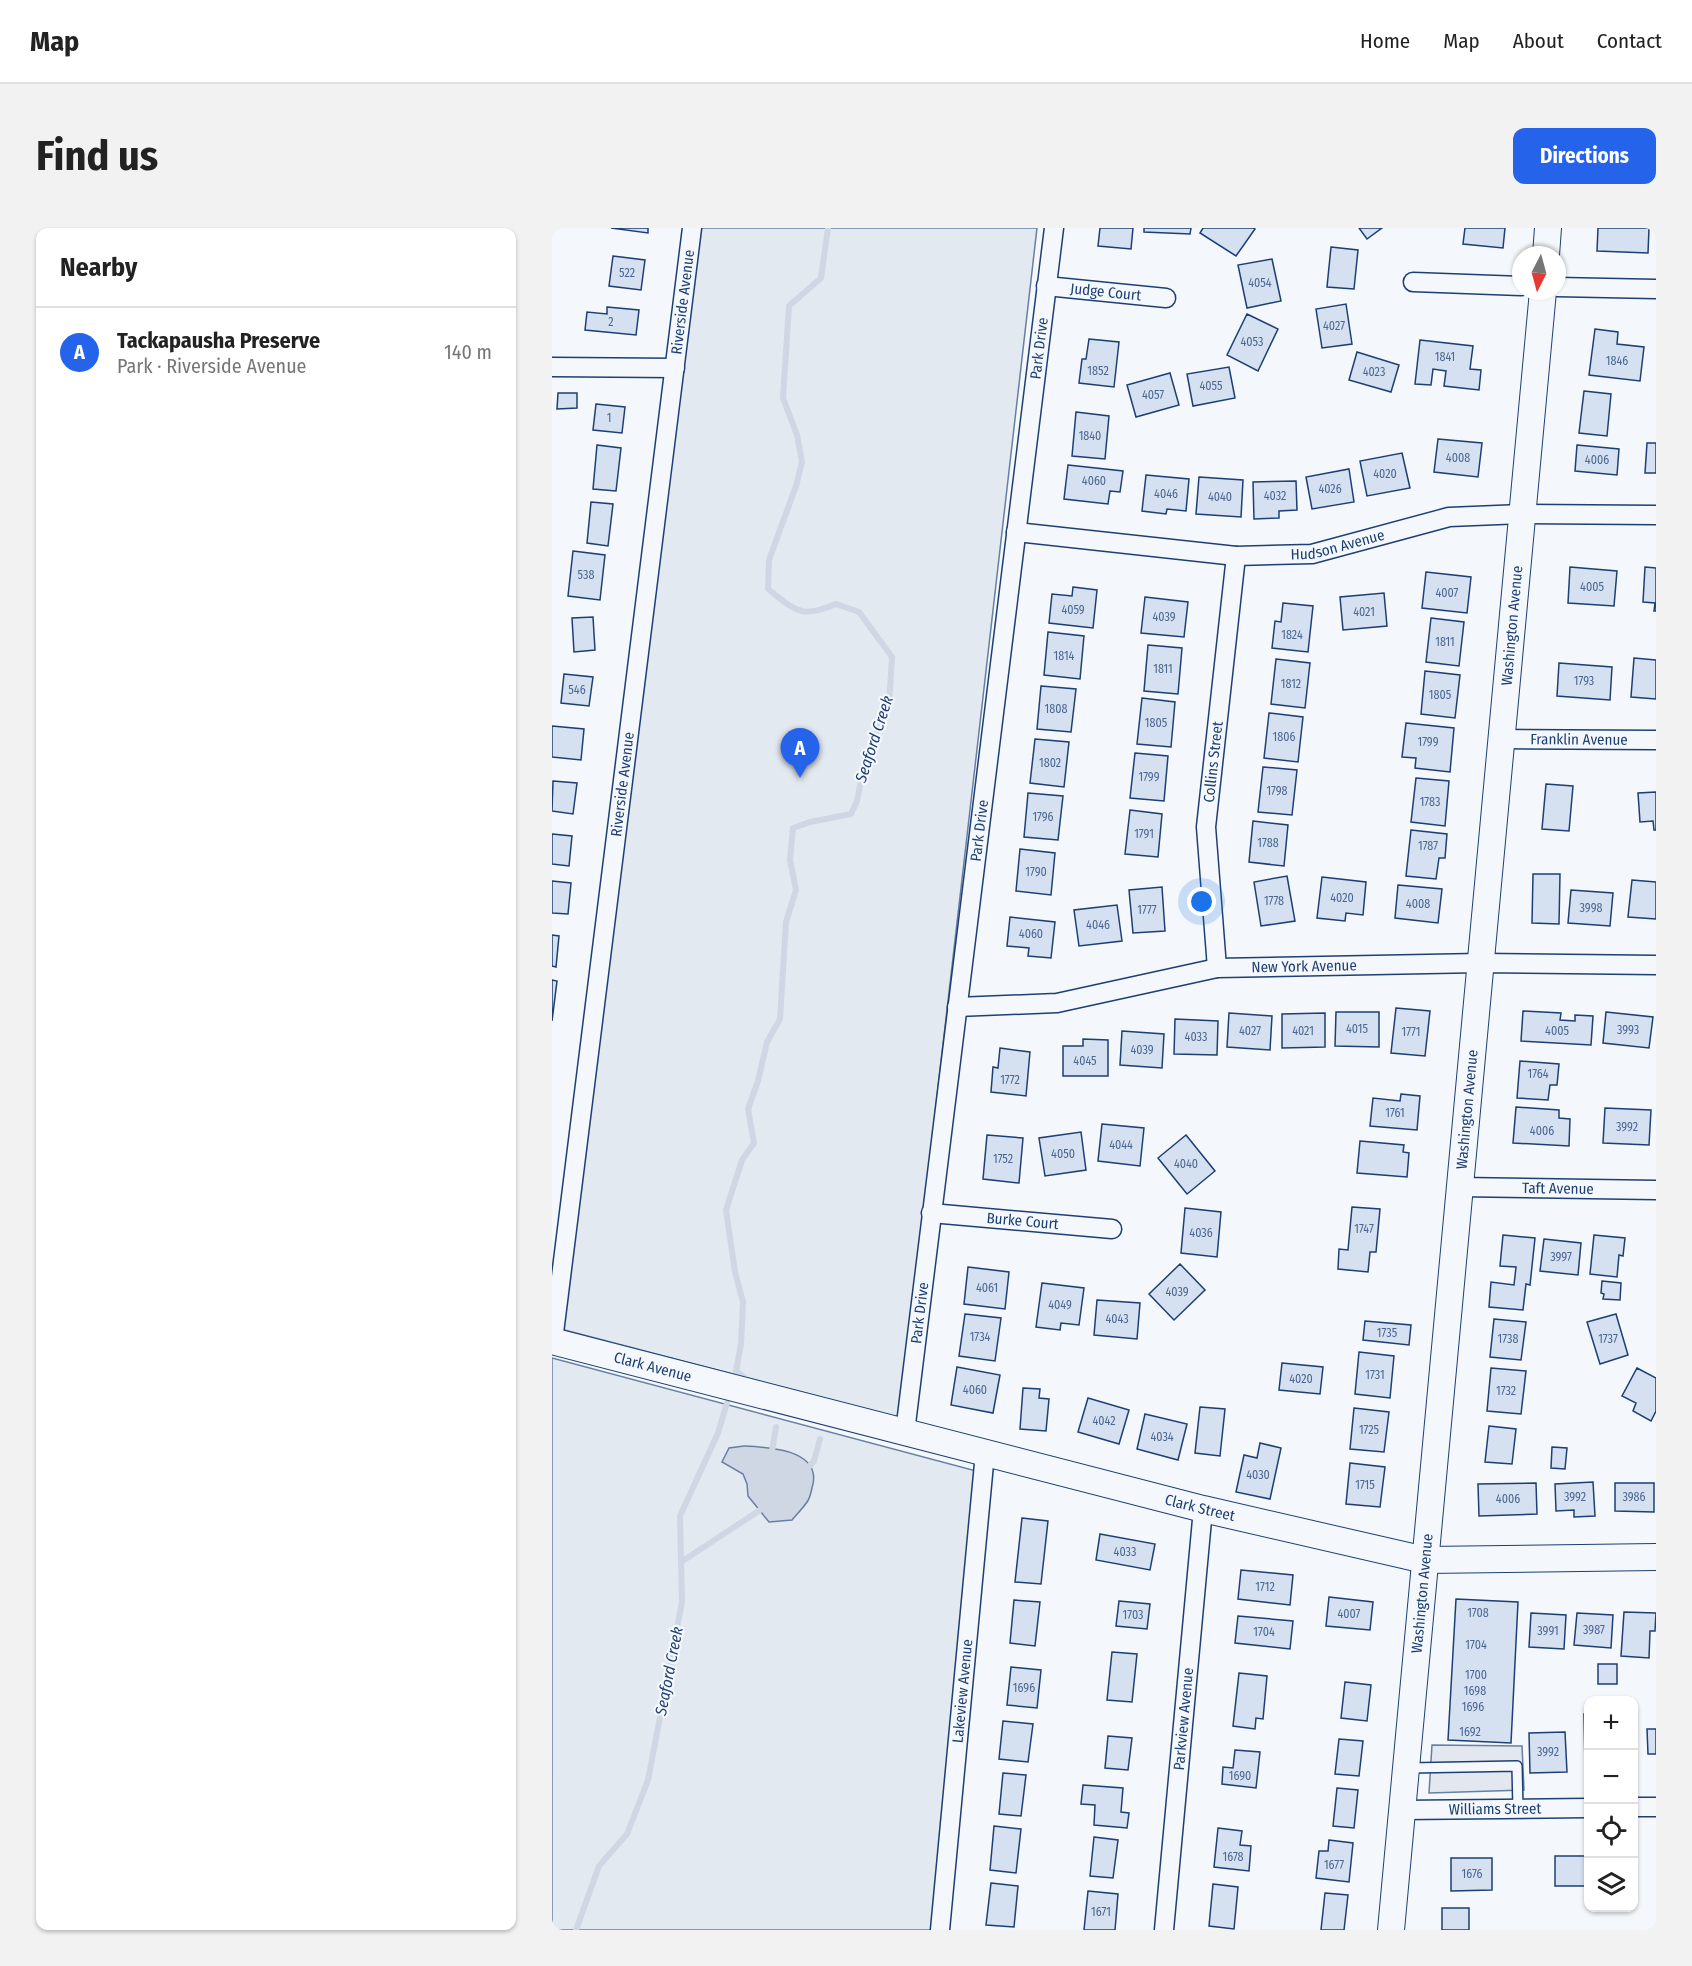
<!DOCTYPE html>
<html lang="en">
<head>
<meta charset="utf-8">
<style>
  body { margin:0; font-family:"Fira Sans Condensed",sans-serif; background:#f2f2f2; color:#222 }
  .controls { position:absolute; right:18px; bottom:18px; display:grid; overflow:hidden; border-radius:12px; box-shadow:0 2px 4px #0004 }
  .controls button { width:54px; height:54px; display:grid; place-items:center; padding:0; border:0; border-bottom:2px solid #e0e0e0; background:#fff; color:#222; font:30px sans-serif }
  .compass { position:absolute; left:960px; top:18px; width:54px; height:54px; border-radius:50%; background:#fff; box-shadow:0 2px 4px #0004; rotate:186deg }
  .you { position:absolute; left:650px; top:674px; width:21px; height:21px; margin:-15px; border:4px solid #fff; border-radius:50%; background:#1a73e8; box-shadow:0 0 0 9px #1a73e833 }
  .badge { display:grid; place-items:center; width:39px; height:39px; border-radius:50%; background:#2563eb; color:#fff; font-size:20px; font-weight:700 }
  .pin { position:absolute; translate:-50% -50px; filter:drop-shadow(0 2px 3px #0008) }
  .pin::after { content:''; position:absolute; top:32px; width:21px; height:18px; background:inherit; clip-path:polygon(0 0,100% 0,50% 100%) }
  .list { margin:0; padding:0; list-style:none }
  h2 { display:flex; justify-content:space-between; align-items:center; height:78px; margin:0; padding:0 24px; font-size:26px }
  h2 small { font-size:20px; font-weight:400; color:#767676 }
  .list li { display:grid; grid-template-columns:39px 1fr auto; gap:18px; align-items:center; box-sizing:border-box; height:90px; padding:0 24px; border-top:2px solid #e0e0e0 }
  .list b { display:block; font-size:22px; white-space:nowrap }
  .list p { margin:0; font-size:20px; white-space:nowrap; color:#767676 }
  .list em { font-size:20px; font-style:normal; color:#767676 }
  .icon { flex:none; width:33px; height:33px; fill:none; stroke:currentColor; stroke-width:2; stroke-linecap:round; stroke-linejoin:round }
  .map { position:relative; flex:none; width:1104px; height:1702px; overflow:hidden; border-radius:12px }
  header { display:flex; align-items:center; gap:36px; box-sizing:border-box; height:84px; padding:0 30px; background:#fff; border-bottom:2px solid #e0e0e0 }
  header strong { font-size:28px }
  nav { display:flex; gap:33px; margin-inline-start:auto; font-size:21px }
  .intro { display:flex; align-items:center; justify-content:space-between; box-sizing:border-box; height:144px; padding:0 36px }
  h1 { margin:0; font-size:42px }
  .button { padding:15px 27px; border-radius:12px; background:#2563eb; color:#fff; font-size:21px; font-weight:700 }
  main { display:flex; gap:36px; padding:0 36px }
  aside { flex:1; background:#fff; border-radius:12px; box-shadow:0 2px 4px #0004 }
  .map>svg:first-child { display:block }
  .green { fill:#e3e9f0; stroke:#687fa3; stroke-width:1.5 }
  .parking { fill:#e3e8f0; stroke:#687fa3; stroke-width:1.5 }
  .water { fill:#cfd7e4; stroke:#687fa3; stroke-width:1.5 }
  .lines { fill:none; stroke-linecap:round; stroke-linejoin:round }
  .stream { stroke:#cfd7e4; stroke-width:6 }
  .building { fill:#d5e0f0; stroke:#1d3f73; stroke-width:1.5 }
  .lane-casing { stroke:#1d3f73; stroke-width:12 }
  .street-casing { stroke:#1d3f73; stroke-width:21 }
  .secondary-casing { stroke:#1d3f73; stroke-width:28 }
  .lane { stroke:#f4f7fb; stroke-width:9 }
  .street { stroke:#f4f7fb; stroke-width:18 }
  .secondary { stroke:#f4f7fb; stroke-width:26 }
  .labels { text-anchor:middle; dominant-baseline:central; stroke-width:4.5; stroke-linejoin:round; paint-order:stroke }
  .number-label { font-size:12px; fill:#4b6792 }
  .street-label { font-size:15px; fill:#1d3f73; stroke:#f4f7fb }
  .water-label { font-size:16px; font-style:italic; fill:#1d3f73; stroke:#f4f7fb }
</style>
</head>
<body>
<header>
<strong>Map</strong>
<nav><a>Home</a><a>Map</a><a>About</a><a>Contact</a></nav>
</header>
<div class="intro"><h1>Find us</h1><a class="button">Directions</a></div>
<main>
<aside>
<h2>Nearby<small></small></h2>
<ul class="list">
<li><span class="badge">A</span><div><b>Tackapausha Preserve</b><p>Park · Riverside Avenue</p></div><em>140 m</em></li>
</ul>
</aside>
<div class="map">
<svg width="1104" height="1702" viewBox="0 0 1104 1702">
  <rect width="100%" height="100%" fill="#f4f7fb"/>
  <path class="green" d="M144,0H485L348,1190L5,1100Z
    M0,1130L428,1244L381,1702H0Z"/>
  <path class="parking" d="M880,1517L970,1518L972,1562L877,1565Z"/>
  <path class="water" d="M192,1218C215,1219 268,1221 261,1256C259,1262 259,1269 255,1274C251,1280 245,1286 240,1292L217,1294L196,1268L195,1256L191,1246L170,1234L177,1220Z"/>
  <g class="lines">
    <path class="stream" d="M184,1143L189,1116L191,1074L183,1044L174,982L190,932L202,915L196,881L206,853L215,814L228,791L234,694L244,662L238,632L241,600L258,594L299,586L305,573L314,528L337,476L340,429L307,384L284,376C249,391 244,383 216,361L217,332L244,258L250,234L245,207L231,170L237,78L269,50L276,0
      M184,1143L192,1149
      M221,1228L220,1223L224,1199
      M254,1242L262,1233L268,1211
      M129,1334L214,1278
      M24,1702L47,1638L75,1606L96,1552L130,1374L128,1288L166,1205L175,1175"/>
  </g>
  <path class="building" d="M59,0H96V5Z
    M548,0H581L579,21L546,18Z
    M592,0H639L638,6L592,4Z
    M651,0H701L703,1L684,28L648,5Z
    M807,0H830L815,11Z
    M913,0H953L951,20L911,16Z
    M1046,0H1097L1096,25L1045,23Z
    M779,19L806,22L802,61L775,59Z
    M61,28L93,32L89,62L57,58Z
    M720,31L729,73L695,80L686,37Z
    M794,76L800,116L770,120L764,81Z
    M55,79L87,82L84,107L33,102L35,84L55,86Z
    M695,86L726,101L706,143L675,127Z
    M1043,101L1066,104L1065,116L1092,119L1088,153L1037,147Z
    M537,111L567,114L562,159L527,155L530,131H534Z
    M868,112L921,118L918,141L929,142L927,162L892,158L894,143L881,141L879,157L863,156Z
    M805,124L847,137L839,164L797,152Z
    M677,139L683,170L641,178L635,146Z
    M618,145L627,177L584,189L575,157Z
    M1032,163L1059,166L1055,208L1027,205Z
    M6,165H25V180L5,181Z
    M44,176L73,179L70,205L41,202Z
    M524,184L557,188L553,231L520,228Z
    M886,211L930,215L926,249L882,244Z
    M1095,215H1104V245H1093Z
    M45,217L69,220L64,263L41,261Z
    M1025,217L1067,221L1065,247L1023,243Z
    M850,225L858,260L815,268L808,233Z
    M516,237L571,243L568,264L558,263L556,276L512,271Z
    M797,241L802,274L760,281L754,249Z
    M594,247L637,251L634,283L615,281L614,286L590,283Z
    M647,249L691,252L689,289L644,286Z
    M744,253L745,282L727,283V290L702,291L701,254Z
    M39,274L61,276L56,318L35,315Z
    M21,323L53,327L48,372L16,368Z
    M1018,339L1065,343L1062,378L1016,375Z
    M1093,339L1104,340V383H1102L1103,375L1091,374Z
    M874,344L919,349L915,385L870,380Z
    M521,359L545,362L541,400L497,395L500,366L520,368Z
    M832,365L835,398L791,402L788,369Z
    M593,369L636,374L632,409L589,405Z
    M731,375L761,378L756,424L720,420L723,393L729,394Z
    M41,389L43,422L22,424L20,390Z
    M879,390L912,394L907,438L874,434Z
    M496,404L532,408L528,451L492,447Z
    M596,417L630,420L626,466L592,463Z
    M1082,430L1104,432V471L1079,469Z
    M724,431L758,435L753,480L719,476Z
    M1007,435L1060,439L1058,472L1005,468Z
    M873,443L908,447L903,490L869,486Z
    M12,446L41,449L37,478L9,475Z
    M489,458L524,461L519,504L485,501Z
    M590,470L623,474L619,519L585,516Z
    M717,485L751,489L746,534L712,530Z
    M854,495L902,500L898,544L863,540L864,530L850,529Z
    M0,498L32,501L29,532L0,529Z
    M483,511L517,514L512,559L478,555Z
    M583,525L616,528L612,573L578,570Z
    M711,539L745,542L740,587L706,584Z
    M864,550L897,553L893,598L859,594Z
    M1,553L25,555L21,586L0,583Z
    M994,556L1021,558L1017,603L990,601Z
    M1104,564V602H1102L1101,593L1088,594L1086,565Z
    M476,565L511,568L506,612L472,609Z
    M578,582L610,586L606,629L573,626Z
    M701,593L736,597L732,638L697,634Z
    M859,602L895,606L893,630H887L884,651L854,648Z
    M0,606L20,608L17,638L0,636Z
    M468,621L503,625L499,667L464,663Z
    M981,646H1008L1007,696L980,695Z
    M735,648L743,693L709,698L702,654Z
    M770,649L814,654L811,687L794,685L793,693L765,690Z
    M1080,652L1104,654V691L1076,689Z
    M0,653L19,655L16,686L0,685Z
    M846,657L890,661L886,695L843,690Z
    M610,659L613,703L581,705L577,662Z
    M1019,662L1061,665L1058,698L1016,695Z
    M565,677L570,713L527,718L522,682Z
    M458,689L503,694L499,730L476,728L477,720L455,718Z
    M0,707L7,708L4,739L0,738Z
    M0,752L5,753L0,793Z
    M844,780L878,783L873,828L839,825Z
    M971,783L1009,785L1008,792L1023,793V787L1041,788L1039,817L969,813Z
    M784,784H827V819L783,818Z
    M1054,784L1101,789L1097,820L1051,815Z
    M677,785L720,788L718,822L675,819Z
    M773,785V819L730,820V786Z
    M623,791L666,793L665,827L622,826Z
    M570,803L612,806L610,840L568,837Z
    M531,811L556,812V848H511V818H531Z
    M448,820L478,824L474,868L439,864L441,839L446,840Z
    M968,833L1007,836L1005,857H998L996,872L965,870Z
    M849,866L868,868L865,902L818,898L821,870L848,873Z
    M964,879L1007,882V890L1018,891L1017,918L961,915Z
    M1053,880L1099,882L1097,917L1051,915Z
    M550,896L592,900L588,938L546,933Z
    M529,904L534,942L493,948L487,910Z
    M435,907L471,910L467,955L431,951Z
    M634,907L663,943L635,966L606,930Z
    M808,913L852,917L851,924L857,925L855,949L805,945Z
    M800,979L828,981L824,1024H818L816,1044L786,1041L787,1021L796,1022Z
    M633,980L669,984L665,1029L629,1025Z
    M951,1007L983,1010L978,1057L974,1056L971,1082L937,1079L939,1054L962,1057L964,1039L948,1038Z
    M1042,1007L1073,1010L1071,1028L1067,1027L1065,1049L1038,1046Z
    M992,1011L1029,1015L1026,1047L988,1043Z
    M628,1036L653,1062L622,1092L597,1066Z
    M416,1039L457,1044L453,1081L412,1076Z
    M1050,1053L1069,1055L1068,1072L1051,1071L1052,1066L1049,1065Z
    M490,1055L532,1060L527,1097L509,1095L508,1102L484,1099Z
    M545,1072L588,1075L585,1111L542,1107Z
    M413,1086L449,1090L443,1133L407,1128Z
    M1064,1086L1076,1127L1048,1136L1035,1094Z
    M942,1091L974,1094L969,1132L938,1129Z
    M813,1093L859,1097L857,1117L811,1112Z
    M807,1124L842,1128L838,1170L803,1166Z
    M730,1135L771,1139L768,1166L727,1162Z
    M405,1139L448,1147L441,1185L399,1177Z
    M939,1140L974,1143L969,1186L935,1183Z
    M1085,1140L1104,1150V1183L1099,1193L1081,1183L1084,1175L1070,1168Z
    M471,1160L488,1161L487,1170L497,1171L494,1203L468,1201Z
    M536,1170L577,1182L567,1216L526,1204Z
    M648,1179L673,1181L668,1228L643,1225Z
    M802,1180L837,1184L832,1224L798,1221Z
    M593,1186L635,1196L626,1232L585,1221Z
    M937,1198L964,1201L960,1236L933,1234Z
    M708,1215L729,1220L718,1271L684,1264L692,1227L705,1230Z
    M1000,1219L1015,1220L1013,1241L999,1240Z
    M798,1235L833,1239L828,1279L794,1276Z
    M1041,1254L1043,1288L1022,1289V1282L1004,1283L1003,1256Z
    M984,1255L985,1286L927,1288L926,1256Z
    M1063,1255H1102V1284L1063,1283Z
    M470,1290L496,1293L489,1356L463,1354Z
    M548,1306L603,1316L598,1342L544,1332Z
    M689,1342L741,1347L738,1377L686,1371Z
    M777,1369L821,1374L818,1402L774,1398Z
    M904,1371L966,1374L959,1515L896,1512Z
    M462,1372L488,1374L483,1418L458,1415Z
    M567,1373L598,1376L595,1401L564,1398Z
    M1072,1384L1104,1385L1103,1403H1098L1097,1430L1069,1428Z
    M979,1385L1014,1387L1012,1421L977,1419Z
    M1025,1385L1061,1387L1059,1420L1022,1417Z
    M686,1388L741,1393L738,1421L683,1415Z
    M560,1424L585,1426L580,1474L555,1472Z
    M1046,1436H1065V1456H1046Z
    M459,1439L489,1442L485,1480L455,1477Z
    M687,1445L715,1448L711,1491L704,1490L703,1501L681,1498Z
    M793,1454L819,1457L815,1493L789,1490Z
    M1032,1486H1036V1539L1033,1540Z
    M451,1493L481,1496L476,1534L447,1531Z
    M1095,1501H1104V1526H1096Z
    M1013,1504L1015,1544L978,1545L977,1505Z
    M556,1508L580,1510L576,1542L553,1540Z
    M787,1511L811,1513L807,1548L783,1546Z
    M683,1522L708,1524L704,1560L670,1556L671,1539L681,1540Z
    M451,1545L474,1547L469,1588L447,1586Z
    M531,1557L571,1560L569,1584L577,1585L575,1600L542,1597L543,1577L529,1576Z
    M785,1560L806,1562L802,1600L781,1598Z
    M442,1598L469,1601L464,1645L438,1642Z
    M666,1600L690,1603L688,1617L699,1618L697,1643L662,1639Z
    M542,1609L566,1612L561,1650L538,1648Z
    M777,1612L801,1615L797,1654L764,1650L767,1623H776Z
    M1003,1628H1036V1658H1003Z
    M899,1630H940V1662L899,1663Z
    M439,1655L466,1658L462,1699L434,1697Z
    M661,1656L686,1659L682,1701L657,1698Z
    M536,1663L566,1666L563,1702H532Z
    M773,1665L796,1667L792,1702H769Z
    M890,1680H917V1702H890Z"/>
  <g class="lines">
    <defs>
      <path id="lane" d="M857,1540L965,1538L966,1581"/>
      <g id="street">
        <path d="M861,54L969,58"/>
        <path id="s1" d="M494,58L614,70"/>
        <path d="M1005,59L1104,61"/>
        <path d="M0,139L123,140"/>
        <path id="s2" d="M464,304L684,328L760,326L897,289L970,286L1104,287"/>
        <path id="s3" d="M949,511L1104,512"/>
        <path id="s4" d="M665,740L654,599L684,328"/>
        <path id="s5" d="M405,779L505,775L665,740L928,735L1104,737"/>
        <path id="s6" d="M907,959L1104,962"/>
        <path id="s7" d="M379,985L560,1001"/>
        <path id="s8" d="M1,1113L140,0"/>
        <path id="s9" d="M353,1204L502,0"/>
        <path d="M1082,1579H1104"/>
        <path id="s10" d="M850,1582L1036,1580"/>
        <path id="s11" d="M388,1702L433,1225"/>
        <path id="s12" d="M612,1702L651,1281"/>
      </g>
      <g id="secondary">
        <path d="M994,27L996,0"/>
        <path id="s13" d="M0,1113L651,1281L873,1332L1104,1329"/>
        <path id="s14" d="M839,1702L991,63"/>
      </g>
    </defs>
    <use href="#lane" class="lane-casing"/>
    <use href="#street" class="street-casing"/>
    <use href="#secondary" class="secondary-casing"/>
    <use href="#lane" class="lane"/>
    <use href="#street" class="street"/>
    <use href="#secondary" class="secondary"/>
  </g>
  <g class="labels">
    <g class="number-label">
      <text x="75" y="45">522</text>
      <text x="708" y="55">4054</text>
      <text x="59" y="94">2</text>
      <text x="782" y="98">4027</text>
      <text x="700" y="114">4053</text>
      <text x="893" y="129">1841</text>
      <text x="1065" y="133">1846</text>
      <text x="546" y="143">1852</text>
      <text x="822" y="144">4023</text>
      <text x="659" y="158">4055</text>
      <text x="601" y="167">4057</text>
      <text x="57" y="190">1</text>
      <text x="538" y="208">1840</text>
      <text x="906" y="230">4008</text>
      <text x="1045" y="232">4006</text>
      <text x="833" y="246">4020</text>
      <text x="542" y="253">4060</text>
      <text x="778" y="261">4026</text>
      <text x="614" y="266">4046</text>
      <text x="723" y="268">4032</text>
      <text x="668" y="269">4040</text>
      <text x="34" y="347">538</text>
      <text x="1040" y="359">4005</text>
      <text x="895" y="365">4007</text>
      <text x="521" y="382">4059</text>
      <text x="812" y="384">4021</text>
      <text x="612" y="389">4039</text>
      <text x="740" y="407">1824</text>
      <text x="893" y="414">1811</text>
      <text x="512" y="428">1814</text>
      <text x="611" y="441">1811</text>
      <text x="1032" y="453">1793</text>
      <text x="739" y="456">1812</text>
      <text x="25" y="462">546</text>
      <text x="888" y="467">1805</text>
      <text x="504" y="481">1808</text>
      <text x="604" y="495">1805</text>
      <text x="732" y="509">1806</text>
      <text x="876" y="514">1799</text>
      <text x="498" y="535">1802</text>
      <text x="597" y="549">1799</text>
      <text x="725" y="563">1798</text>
      <text x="878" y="574">1783</text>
      <text x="491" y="589">1796</text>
      <text x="592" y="606">1791</text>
      <text x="716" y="615">1788</text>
      <text x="876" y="618">1787</text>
      <text x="484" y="644">1790</text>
      <text x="790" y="670">4020</text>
      <text x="722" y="673">1778</text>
      <text x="866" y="676">4008</text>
      <text x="1039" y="680">3998</text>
      <text x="595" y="682">1777</text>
      <text x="546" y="697">4046</text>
      <text x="479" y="706">4060</text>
      <text x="805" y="801">4015</text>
      <text x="1076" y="802">3993</text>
      <text x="698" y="803">4027</text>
      <text x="751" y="803">4021</text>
      <text x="1005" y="803">4005</text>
      <text x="859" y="804">1771</text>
      <text x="644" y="809">4033</text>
      <text x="590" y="822">4039</text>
      <text x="533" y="833">4045</text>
      <text x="986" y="846">1764</text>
      <text x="458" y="852">1772</text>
      <text x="843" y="885">1761</text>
      <text x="1075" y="899">3992</text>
      <text x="990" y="903">4006</text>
      <text x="569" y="917">4044</text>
      <text x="511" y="926">4050</text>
      <text x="451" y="931">1752</text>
      <text x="634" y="936">4040</text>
      <text x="812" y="1001">1747</text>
      <text x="649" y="1005">4036</text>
      <text x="1009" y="1029">3997</text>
      <text x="435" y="1060">4061</text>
      <text x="625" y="1064">4039</text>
      <text x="508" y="1077">4049</text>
      <text x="565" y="1091">4043</text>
      <text x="835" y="1105">1735</text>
      <text x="428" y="1109">1734</text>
      <text x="956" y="1111">1738</text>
      <text x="1056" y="1111">1737</text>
      <text x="823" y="1147">1731</text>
      <text x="749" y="1151">4020</text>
      <text x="423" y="1162">4060</text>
      <text x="954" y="1163">1732</text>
      <text x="552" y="1193">4042</text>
      <text x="817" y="1202">1725</text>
      <text x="610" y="1209">4034</text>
      <text x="706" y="1247">4030</text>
      <text x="813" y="1257">1715</text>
      <text x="1023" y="1269">3992</text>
      <text x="1082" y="1269">3986</text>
      <text x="956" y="1271">4006</text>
      <text x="573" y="1324">4033</text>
      <text x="713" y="1359">1712</text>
      <text x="926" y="1385">1708</text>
      <text x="797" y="1386">4007</text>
      <text x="581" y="1387">1703</text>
      <text x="1042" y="1402">3987</text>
      <text x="996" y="1403">3991</text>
      <text x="712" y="1404">1704</text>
      <text x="924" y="1417">1704</text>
      <text x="924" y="1447">1700</text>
      <text x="472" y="1460">1696</text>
      <text x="923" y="1463">1698</text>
      <text x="921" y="1479">1696</text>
      <text x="918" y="1504">1692</text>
      <text x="996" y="1524">3992</text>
      <text x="688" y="1548">1690</text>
      <text x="681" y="1629">1678</text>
      <text x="782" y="1637">1677</text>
      <text x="920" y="1646">1676</text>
      <text x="549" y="1684">1671</text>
    </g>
    <g class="street-label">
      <text stroke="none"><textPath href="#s1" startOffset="60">Judge Court</textPath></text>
      <text stroke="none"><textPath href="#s8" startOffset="1047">Riverside Avenue</textPath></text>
      <text stroke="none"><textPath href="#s9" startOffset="1092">Park Drive</textPath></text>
      <text stroke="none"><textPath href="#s2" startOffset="324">Hudson Avenue</textPath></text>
      <text stroke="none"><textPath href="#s14" startOffset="1310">Washington Avenue</textPath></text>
      <text stroke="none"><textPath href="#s3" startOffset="78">Franklin Avenue</textPath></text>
      <text stroke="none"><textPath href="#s4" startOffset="207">Collins Street</textPath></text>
      <text stroke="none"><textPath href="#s8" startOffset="561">Riverside Avenue</textPath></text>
      <text stroke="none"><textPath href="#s9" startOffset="606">Park Drive</textPath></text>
      <text stroke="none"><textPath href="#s5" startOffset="351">New York Avenue</textPath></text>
      <text stroke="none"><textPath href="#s14" startOffset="824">Washington Avenue</textPath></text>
      <text stroke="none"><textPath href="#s6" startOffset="99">Taft Avenue</textPath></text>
      <text stroke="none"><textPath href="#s7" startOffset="92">Burke Court</textPath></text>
      <text stroke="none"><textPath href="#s9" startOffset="120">Park Drive</textPath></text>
      <text stroke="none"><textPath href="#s13" startOffset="104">Clark Avenue</textPath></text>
      <text stroke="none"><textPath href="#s13" startOffset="669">Clark Street</textPath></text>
      <text stroke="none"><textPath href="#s14" startOffset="338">Washington Avenue</textPath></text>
      <text stroke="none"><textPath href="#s11" startOffset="240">Lakeview Avenue</textPath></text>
      <text stroke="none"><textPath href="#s12" startOffset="212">Parkview Avenue</textPath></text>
      <text stroke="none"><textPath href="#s10" startOffset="93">Williams Street</textPath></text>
    </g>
    <g class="water-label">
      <text transform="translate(322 511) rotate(-72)">Seaford Creek</text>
      <text transform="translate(117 1443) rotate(-79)">Seaford Creek</text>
    </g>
  </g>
</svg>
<div class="controls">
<button>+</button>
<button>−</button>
<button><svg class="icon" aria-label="locate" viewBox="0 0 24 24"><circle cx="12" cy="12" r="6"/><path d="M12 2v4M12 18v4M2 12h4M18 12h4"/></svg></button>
<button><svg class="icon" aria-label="layers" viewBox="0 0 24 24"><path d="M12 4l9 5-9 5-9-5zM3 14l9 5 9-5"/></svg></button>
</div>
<svg class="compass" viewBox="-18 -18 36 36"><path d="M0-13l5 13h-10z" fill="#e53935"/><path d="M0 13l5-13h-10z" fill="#767676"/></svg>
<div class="you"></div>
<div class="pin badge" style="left:248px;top:550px">A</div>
</div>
</main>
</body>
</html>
